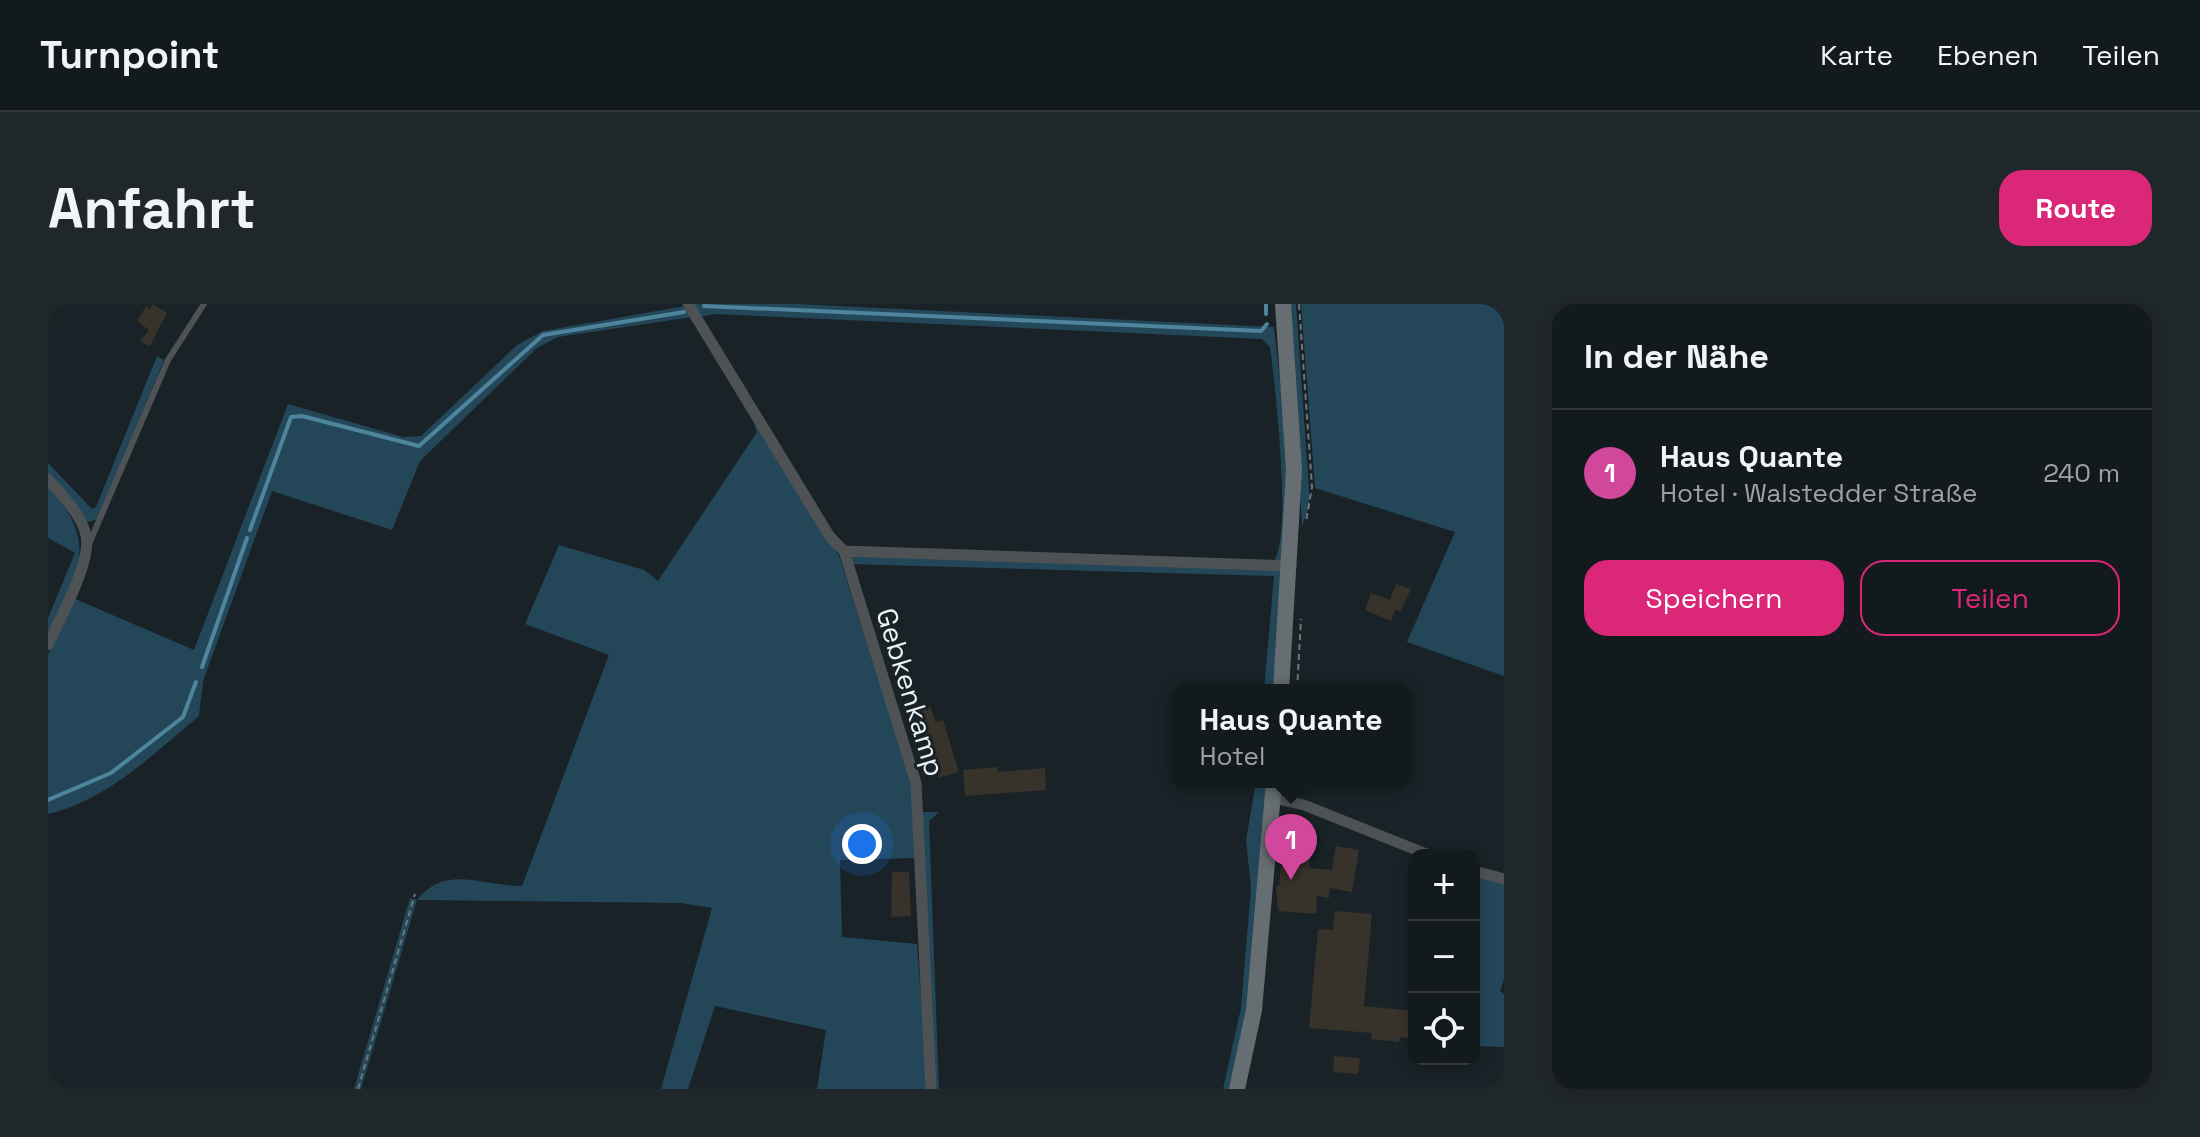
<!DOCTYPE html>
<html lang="de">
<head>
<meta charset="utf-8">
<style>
  body { margin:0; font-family:"Space Grotesk",sans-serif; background:#20272a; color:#f1f3f6 }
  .controls { position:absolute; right:24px; bottom:24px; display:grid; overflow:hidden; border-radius:16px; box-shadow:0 4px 12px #0003 }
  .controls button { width:72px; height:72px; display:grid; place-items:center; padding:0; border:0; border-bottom:2px solid #32383b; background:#131a1d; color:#f1f3f6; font:40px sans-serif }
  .you { position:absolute; left:814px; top:540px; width:28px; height:28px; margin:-20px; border:6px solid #fff; border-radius:50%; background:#1a73e8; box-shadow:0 0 0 12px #1a73e833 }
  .badge { display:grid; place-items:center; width:52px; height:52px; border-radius:50%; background:#db2777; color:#fff; font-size:26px; font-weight:700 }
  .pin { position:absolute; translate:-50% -66px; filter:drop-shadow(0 2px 4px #0008) }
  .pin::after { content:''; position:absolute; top:42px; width:28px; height:24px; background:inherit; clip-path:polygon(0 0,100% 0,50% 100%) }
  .popup { position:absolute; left:1123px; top:380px; width:240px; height:104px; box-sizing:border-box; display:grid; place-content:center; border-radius:16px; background:#131a1d; filter:drop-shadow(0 2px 6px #0005); font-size:26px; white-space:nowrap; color:#9da1a4 }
  .popup b { font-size:30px; color:#f1f3f6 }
  .popup::after { content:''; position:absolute; left:50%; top:100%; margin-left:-16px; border:16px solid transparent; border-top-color:#131a1d }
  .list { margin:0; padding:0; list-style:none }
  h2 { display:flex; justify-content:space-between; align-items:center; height:104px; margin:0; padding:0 32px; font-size:34px }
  h2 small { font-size:26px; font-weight:400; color:#9da1a4 }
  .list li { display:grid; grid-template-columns:52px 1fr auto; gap:24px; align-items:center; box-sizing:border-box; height:128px; padding:0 32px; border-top:2px solid #32383b }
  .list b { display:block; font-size:30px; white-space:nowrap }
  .list p { margin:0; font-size:26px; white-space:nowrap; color:#9da1a4 }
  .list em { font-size:26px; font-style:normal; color:#9da1a4 }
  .actions { display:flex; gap:16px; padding:24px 32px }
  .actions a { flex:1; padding:18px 0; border:2px solid #db2777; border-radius:24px; text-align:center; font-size:28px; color:#db2777 }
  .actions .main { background:#db2777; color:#fff }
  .icon { flex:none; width:44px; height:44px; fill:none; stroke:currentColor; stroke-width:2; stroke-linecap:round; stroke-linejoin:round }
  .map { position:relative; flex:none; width:1456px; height:785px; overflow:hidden; border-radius:24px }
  header { display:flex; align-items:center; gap:48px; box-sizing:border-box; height:112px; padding:0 40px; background:#131a1d; border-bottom:2px solid #32383b }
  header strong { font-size:38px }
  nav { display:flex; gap:44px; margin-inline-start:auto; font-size:28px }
  .intro { display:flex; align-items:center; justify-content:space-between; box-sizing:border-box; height:192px; padding:0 48px }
  h1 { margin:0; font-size:56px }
  .button { padding:20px 36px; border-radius:24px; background:#db2777; color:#fff; font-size:28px; font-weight:700 }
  main { display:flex; gap:48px; padding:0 48px }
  aside { flex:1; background:#131a1d; border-radius:24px; box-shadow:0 4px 12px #0003 }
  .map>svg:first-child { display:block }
  .green { fill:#234759 }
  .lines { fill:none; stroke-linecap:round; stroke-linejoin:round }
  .stream { stroke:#4e849c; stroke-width:4 }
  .building { fill:#37322a }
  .path { stroke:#6f777b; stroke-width:2; stroke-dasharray:6 4; stroke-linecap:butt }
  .lane { stroke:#4e5255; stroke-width:6 }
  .street { stroke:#4e5255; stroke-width:11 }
  .secondary { stroke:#676e72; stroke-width:16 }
  .labels { text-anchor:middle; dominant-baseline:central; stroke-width:6; stroke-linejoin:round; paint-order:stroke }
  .street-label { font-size:28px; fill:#ebf1f4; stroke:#192227 }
</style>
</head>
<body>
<header>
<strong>Turnpoint</strong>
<nav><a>Karte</a><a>Ebenen</a><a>Teilen</a></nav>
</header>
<div class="intro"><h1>Anfahrt</h1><a class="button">Route</a></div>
<main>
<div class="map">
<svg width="1456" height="785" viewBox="0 0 1456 785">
  <rect width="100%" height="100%" fill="#192227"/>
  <path class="green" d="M644,0H749L1226,23L1242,168L1237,257L1225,259C1245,233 1227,81 1222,43L1214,35L666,10L652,13Z
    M1241,0H1248L1261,186V203L1254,222Z
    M1253,0H1456V372L1359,338L1407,228L1267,184Z
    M637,2L644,13L510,33L489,44L372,157L344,226L224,187L155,377L151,412C105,450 60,496 0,510V351L25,294L146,346L240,100L355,133L373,132L469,41L495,27Z
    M109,52L116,56L50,215L41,218L34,215L0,170V159L44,205L48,203Z
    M705,116L791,252L865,481L868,554L792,556L794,633L869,640L880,785H769L778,726L667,702L640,785H613L664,604L633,599L369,596L313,785H306L362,594L369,596C398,560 433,582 474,582L561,351L477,320L511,241L596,266L610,277L709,128Z
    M0,181C54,243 28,269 0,336V314L27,249L0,234Z
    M806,251L1231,265L1235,268L1228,386H1216L1226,272L801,260Z
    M1208,478H1220L1201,706L1183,785H1175L1193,704L1203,584L1198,536Z
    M874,508H891L881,517L891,785H886Z
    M1426,569L1456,578V675L1452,687L1456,690V743L1426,742Z"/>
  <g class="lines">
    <path class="stream" d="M656,2L1213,27L1219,20
      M1218,10V0
      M202,226L243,113L254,112L371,142L495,31L636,8
      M154,363L199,234
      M0,496L63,469L135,413L148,378"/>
  </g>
  <path class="building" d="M105,0L119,9L102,42L92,37L101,26L89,17L98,2L101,5Z
    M1348,280L1363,285L1352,308L1347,306L1343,317L1317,306L1323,289L1342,296Z
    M882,402L888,418L895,416L911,468L891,474L875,422L871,424L866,408Z
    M949,463L950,468L997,464L998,486L917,492L915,466Z
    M1239,533L1256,534L1258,541H1263L1261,564L1284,566L1288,542L1311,546L1304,588L1282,584L1281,594L1269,592L1268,610L1230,607L1228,582H1231L1235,537Z
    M844,568H861L863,612L843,613Z
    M1287,607L1324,610L1316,702L1366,707V735L1352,733L1351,738L1323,735L1324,729L1261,724L1270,625L1285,626Z
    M1286,752L1312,754L1310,770L1285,768Z"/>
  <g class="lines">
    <path class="path" d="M1251,0L1264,183L1258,218
      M1249,386L1253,315
      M310,785L367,590"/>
    <path class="lane" d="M41,240L120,56L156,0"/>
    <path class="street" d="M640,0L782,233L796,247
      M0,175C14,191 33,210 38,231C44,259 11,315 0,341
      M1225,494L1256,501L1381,551
      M1426,567L1456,575
      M883,785L868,479L796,247L1243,262"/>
    <path class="secondary" d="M1233,386L1246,166L1235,0
      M1189,785L1206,706L1226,478"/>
  </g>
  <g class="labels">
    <g class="street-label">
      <text transform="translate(863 388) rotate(73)">Gebkenkamp</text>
    </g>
  </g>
</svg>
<div class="controls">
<button>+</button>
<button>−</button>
<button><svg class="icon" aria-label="locate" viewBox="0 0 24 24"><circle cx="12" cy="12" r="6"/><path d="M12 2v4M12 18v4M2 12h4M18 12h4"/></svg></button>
</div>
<div class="you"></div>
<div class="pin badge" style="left:1243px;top:576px;background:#d1479c">1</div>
<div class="popup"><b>Haus Quante</b>Hotel</div>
</div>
<aside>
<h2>In der Nähe<small></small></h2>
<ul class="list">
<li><span class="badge" style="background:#d1479c">1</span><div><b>Haus Quante</b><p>Hotel · Walstedder Straße</p></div><em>240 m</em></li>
</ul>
<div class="actions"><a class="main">Speichern</a><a>Teilen</a></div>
</aside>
</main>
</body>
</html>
